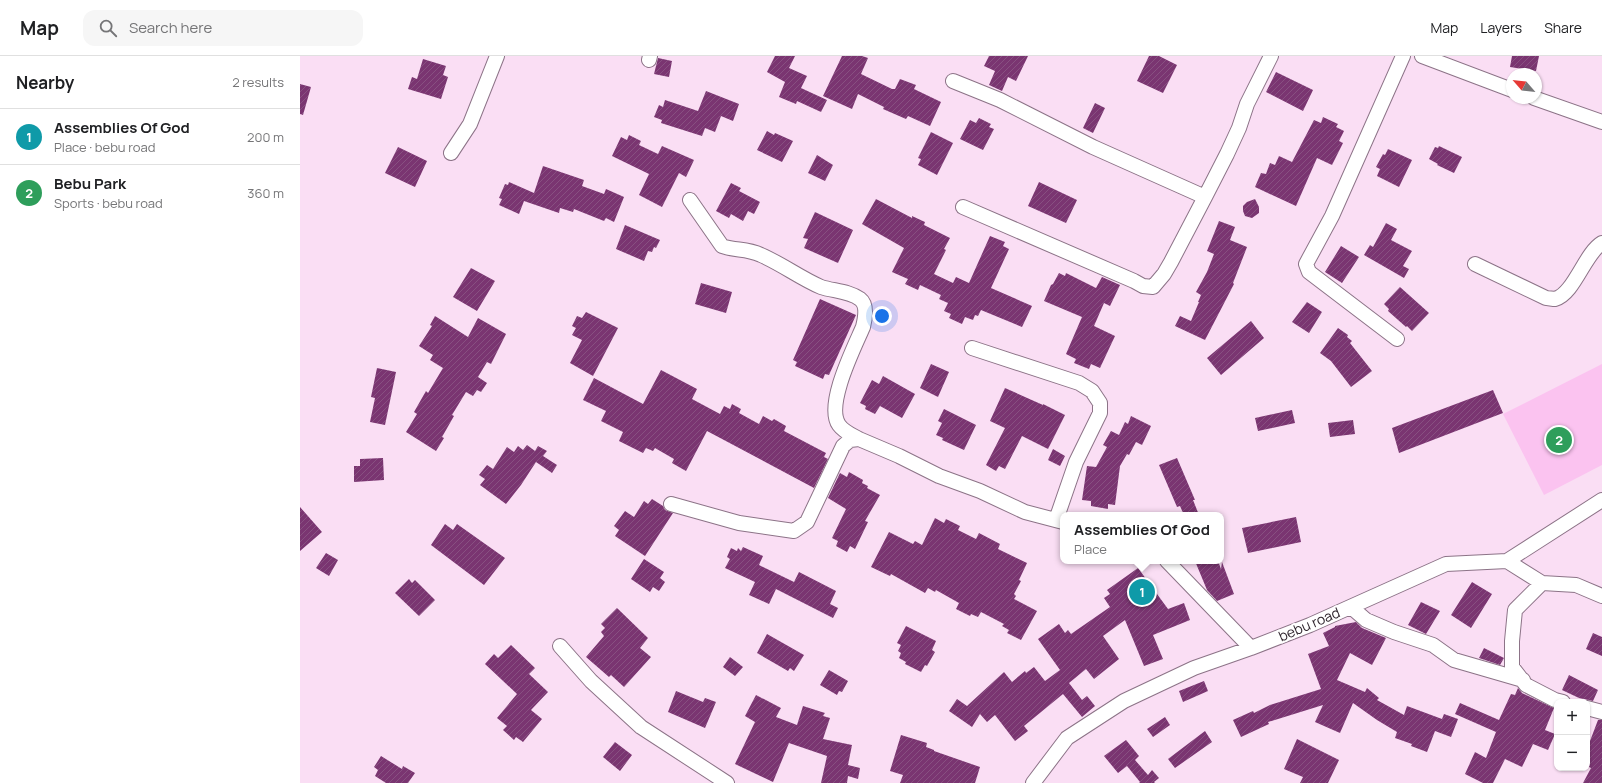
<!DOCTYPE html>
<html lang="en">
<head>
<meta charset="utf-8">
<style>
  body { margin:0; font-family:Manrope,sans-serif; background:#f6f6f6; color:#202124 }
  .controls { position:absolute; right:12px; bottom:12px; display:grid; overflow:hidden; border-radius:8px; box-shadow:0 1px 3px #0004 }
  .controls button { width:36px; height:36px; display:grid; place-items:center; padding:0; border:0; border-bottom:1px solid #e0e0e0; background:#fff; color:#202124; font:20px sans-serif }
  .compass { position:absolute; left:1206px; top:12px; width:36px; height:36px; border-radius:50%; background:#fff; box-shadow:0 1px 3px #0004; rotate:298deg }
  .you { position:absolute; left:582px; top:260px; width:14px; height:14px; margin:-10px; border:3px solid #fff; border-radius:50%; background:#1a73e8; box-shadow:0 0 0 6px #1a73e833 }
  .badge { display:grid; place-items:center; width:26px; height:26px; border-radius:50%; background:#7c3aed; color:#fff; font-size:13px; font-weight:700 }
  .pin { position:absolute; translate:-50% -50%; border:2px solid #fff; box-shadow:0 1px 4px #0006 }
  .popup { position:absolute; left:760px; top:456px; width:164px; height:52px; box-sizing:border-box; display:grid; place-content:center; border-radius:8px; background:#fff; filter:drop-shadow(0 1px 3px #0005); font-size:13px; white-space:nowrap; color:#757577 }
  .popup b { font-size:15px; color:#202124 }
  .popup::after { content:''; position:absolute; left:50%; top:100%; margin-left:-8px; border:8px solid transparent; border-top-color:#fff }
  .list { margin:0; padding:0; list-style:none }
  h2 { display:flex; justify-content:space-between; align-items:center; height:52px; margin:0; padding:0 16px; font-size:17px }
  h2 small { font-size:13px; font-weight:400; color:#757577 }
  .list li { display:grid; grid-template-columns:26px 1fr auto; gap:12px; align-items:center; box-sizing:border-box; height:56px; padding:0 16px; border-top:1px solid #e0e0e0 }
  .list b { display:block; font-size:15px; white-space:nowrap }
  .list p { margin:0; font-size:13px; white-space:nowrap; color:#757577 }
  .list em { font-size:13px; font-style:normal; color:#757577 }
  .icon { flex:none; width:22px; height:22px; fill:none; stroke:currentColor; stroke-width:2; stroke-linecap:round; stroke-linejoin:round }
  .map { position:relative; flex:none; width:1302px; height:727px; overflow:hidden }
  header { display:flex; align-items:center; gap:24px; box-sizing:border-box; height:56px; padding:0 20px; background:#fff; border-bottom:1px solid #e0e0e0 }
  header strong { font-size:19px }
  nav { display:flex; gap:22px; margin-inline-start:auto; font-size:14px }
  .search { width:280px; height:36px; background:#f6f6f6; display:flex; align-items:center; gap:10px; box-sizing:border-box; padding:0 14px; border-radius:12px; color:#757577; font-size:15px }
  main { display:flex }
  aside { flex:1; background:#fff }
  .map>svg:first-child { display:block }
  .pitch { fill:#fbc3f0 }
  .building { fill:url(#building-hatch) }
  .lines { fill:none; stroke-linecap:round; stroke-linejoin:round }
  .minor-casing { stroke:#8c7387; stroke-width:16 }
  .minor { stroke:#fff; stroke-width:14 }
  .labels { text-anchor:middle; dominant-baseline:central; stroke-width:4; stroke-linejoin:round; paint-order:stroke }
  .street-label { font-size:14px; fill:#2f252d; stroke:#fff }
</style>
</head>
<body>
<header>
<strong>Map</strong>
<div class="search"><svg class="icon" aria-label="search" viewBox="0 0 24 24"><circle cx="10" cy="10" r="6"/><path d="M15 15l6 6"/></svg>Search here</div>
<nav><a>Map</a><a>Layers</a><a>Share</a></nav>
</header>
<main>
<aside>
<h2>Nearby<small>2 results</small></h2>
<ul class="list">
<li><span class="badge" style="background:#0f9aa8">1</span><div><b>Assemblies Of God</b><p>Place · bebu road</p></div><em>200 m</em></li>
<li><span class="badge" style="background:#2e9e5b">2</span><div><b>Bebu Park</b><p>Sports · bebu road</p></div><em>360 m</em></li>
</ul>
</aside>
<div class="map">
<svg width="1302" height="727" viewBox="0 0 1302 727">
  <defs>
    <pattern id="building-hatch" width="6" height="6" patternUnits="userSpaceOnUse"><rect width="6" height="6" fill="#7a3571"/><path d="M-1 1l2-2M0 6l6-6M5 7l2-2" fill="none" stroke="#885081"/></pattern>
  </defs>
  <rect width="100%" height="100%" fill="#fadef4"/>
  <path class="pitch" d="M1302,308V409L1244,439L1203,358Z"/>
  <path class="building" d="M475,0H495L489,12L507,20L501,32L527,44L521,56L497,45L496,48L479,41L485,26L467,16Z
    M542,0H562L568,2L561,18L592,33H595L600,23L616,29L614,33L641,46L630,70L608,60L606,63L583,53L584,51L558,38L552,53L523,40Z
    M689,0H728L716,25L708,21L702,35L689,29L695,15L684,10Z
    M849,0H859L877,9L863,37L837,25Z
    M1212,0H1239L1236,15L1210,11Z
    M358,2L372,5L369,21L354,18Z
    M123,3L146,10L143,19L148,21L141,43L108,33L112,21L117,23Z
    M976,16L1013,34L1003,55L966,36Z
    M0,28L11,31L3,59L0,58Z
    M406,35L439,48L433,65L421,60L415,76L405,72L402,80L361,67L362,64L354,61L359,49L363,51L365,44L398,55Z
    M795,47L805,52L793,77L783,72Z
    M1023,61L1038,68L1036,71L1044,75L1039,85L1043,87L1032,109L1017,102L996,150L955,131L961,117L966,118L970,107L975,109L979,100L992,106L1014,64L1021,67Z
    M679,62L691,68L689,71L694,73L683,94L660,83L670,64L676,67Z
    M467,75L474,79L475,77L493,85L482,106L457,94Z
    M631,76L653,87L637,119L618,109L621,103L618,102Z
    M329,79L341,85L339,89L358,98L362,90L394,104L386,121L379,117L362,151L339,139L349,118L312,100L321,81L327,84Z
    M1139,90L1162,101L1154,117L1137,109L1138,108L1129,103L1135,91L1138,92Z
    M98,91L127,105L115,131L85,117Z
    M1088,93L1112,104L1099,131L1077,120L1080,113L1076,111L1083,98L1085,99Z
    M517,99L533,109L525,125L508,117Z
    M243,110L284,124L282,130L304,138L306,133L324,141L314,166L306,162L304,165L274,153L273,156L260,152L259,157L224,145L219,158L199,149L202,143L199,142L205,128L208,129L209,126L234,137Z
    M739,126L777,144L766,167L728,150Z
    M431,127L441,132L439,135L460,146L454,158L448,155L443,165L431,158L429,162L416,155Z
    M576,143L612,162V160L625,166L624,169L650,182L644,193L646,194L634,218L653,227L656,221L669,227L690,180L705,186L703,190L709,193L691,232L732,250L722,271L681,254L678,260L675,259L673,264L665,261L662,268L649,262L651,258L644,255L648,247L639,243L641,239L620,229L618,234L605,228L608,223L592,216L604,192L562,168Z
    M955,143L959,151V157L952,162L945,160L943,155V150L947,146Z
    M515,156L553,174L538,207L504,192L508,183L503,182Z
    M919,165L935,171L930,184L947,191L933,227L934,228L905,284L875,270L880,260L891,265L899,246H898L901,239L896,236L907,216L914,198L907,195Z
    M1086,167L1097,173L1091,184L1112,195L1103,210L1109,213L1104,222L1064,199L1070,189L1073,191Z
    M325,169L360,184L356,192L354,191L352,196L348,195L344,205L316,193Z
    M1041,190L1059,201L1042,227L1025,216Z
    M171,212L195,225L177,255L153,241Z
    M759,217L765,220L766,217L796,232L802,221L820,229L810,250L804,247L794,270L815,280L800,312L791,308L789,313L774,307L776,303L766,298L782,261L744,245L751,229L753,228Z
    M401,227L432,236L426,257L395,248Z
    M1100,231L1129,257L1112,275L1107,270L1106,271L1088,255L1089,253L1084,248Z
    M520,243L556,259L529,319L525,318L523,323L495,310L497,306L493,304Z
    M1007,246L1022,256L1009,277L992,266Z
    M286,256L318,272L293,320L270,307L282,284L272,279L276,272L272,270L277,260L282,262Z
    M135,260L168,281L178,262L206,278L191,308L187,306L178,321L187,327L181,336L177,334L173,340L166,336L152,359L154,360L142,381L144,382L136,395L106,376L117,358L114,356L126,335L128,337L143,312L130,304L133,299L119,290L132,270L130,269Z
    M951,265L964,282L921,319L907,302Z
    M1038,272L1048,279L1047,281L1052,285L1050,287L1072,315L1051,331L1031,305L1020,297Z
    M631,308L649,316L638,341L620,332Z
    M77,312L96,316L85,369L70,366L75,342L71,341Z
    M361,314L397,333L392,343L420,358L424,350L430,353L432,348L441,353L439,357L459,368L463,360L472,365L474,363L486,370L484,375L526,397L524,401L528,403L514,432L407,375L386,415L372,407L374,403L355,392L353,395L346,392L343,397L319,385L323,376L301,365L306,355L283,344L294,322L343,348Z
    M583,320L615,338L602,362L580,350L575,358L565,353L566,350L560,347L572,324L579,328Z
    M705,332L743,349V348L765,359L748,393L722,380L705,413L699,410L696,415L686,409L705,372L690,365Z
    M1193,334L1203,357L1099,397L1092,372Z
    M644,353L676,369L664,394L642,384L643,382L636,379L642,367L638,365Z
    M992,354L995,367L958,375L955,362Z
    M831,360L851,370L842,389L836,386L829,399L827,398L820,410L815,449L808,448V453L791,450V445L782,444L787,410L796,411L807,391L803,389L811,375L819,379L825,366L828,368Z
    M1053,364L1055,378L1030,381L1028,367Z
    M227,389L235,395L238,390L247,395L243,400L257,409L252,417L236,406L221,429L206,448L180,429L185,423L179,419L187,409L193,413L207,391L214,396L218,390L223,394Z
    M753,393L765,400L760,410L748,404Z
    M83,402L84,424L54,426V410H60V403Z
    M877,402L895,444H893L899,459H884L880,450L877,451L859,409Z
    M549,416L563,424L562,427L568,430L567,432L580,439L565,465L568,466L555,493L550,490L547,496L536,490L538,485L532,482L546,453L528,442L540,417L547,421Z
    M352,443L363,450L365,454L373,457L345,500L315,480L319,474L314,470L325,455L334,461L344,445L348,448Z
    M0,451L22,476L0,495Z
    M996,461L1001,486L948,497L942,472Z
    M635,462L644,467L646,463L660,470L658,474L676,483L679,477L700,488L698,493L727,507L719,524L721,525L714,538L716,540L714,543L737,555L721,584L707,577L709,574L702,570L704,568L681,556L678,561L671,558L670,560L656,553L659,547L636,534L635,536L628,532L625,537L591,518L590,520L571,511L589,476L613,488L615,485L622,489Z
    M145,468L153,474L157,468L205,502L184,529L131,489Z
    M443,491L463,500L459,509L494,526L499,516L536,535L530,548L538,552L533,562L476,533L469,548L449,539L455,526L425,512L430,503L427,501L431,492L437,495L438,492L441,495Z
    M26,497L38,504L29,520L16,512Z
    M344,503L364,516L360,522L365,526L359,535L353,531L350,536L331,523Z
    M895,505H918L921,513L922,506L934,538L917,545L907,534Z
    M838,512L868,553L884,547L890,564L853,579L863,603L844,610L825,564L803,580L819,603L794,623L786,613L769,627L782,644L787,640L795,650L782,661L763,638L724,670L728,675L715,685L695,659L687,666L680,658L672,671L649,655L657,643L667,650L704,616L712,626L725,615L726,617L734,611L745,625L760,614L738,583L759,568L765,577L768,574L771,578L810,551L804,542L810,538L807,534Z
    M109,523L112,527L115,524L135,544L119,560L95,537Z
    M1172,526L1192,538L1171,572L1151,559Z
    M1121,546L1140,555L1126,578L1108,569Z
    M317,552L348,582L340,592L351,601L324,631L311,619L309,621L286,601L304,580L301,576L305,572L301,568Z
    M1056,566L1062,572L1086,582L1072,609L1050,597L1037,624L1065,636L1067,632L1079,642L1077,644L1104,659L1107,650L1142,663L1144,658L1158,663L1151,681L1135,675L1127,696L1111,690L1112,688L1095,682L1097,676L1077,664L1053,647L1040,677L1015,666L1023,649L968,666L969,668L941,681L933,664L953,655L954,657L970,649L1021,633L1008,598L1029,590L1023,577L1035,571V570Z
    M606,570L636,585L632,594L635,596L627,610L625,609L621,616L605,608L606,606L599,602L601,597L598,595L601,589L597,587Z
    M1293,577L1302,581V600L1286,593Z
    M467,578L504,599L494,615L490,612L488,615L457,597Z
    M211,589L235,612L229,618L248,636L231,654L242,663L223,686L216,681L214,684L203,674L207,670L197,662L217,638L185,608L194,598L198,602Z
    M1184,592L1204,602L1200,609L1179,602Z
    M430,601L443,611L435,620L423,611Z
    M529,614L548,625L542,636L539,635L537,639L520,629Z
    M1269,619L1298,634L1293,645L1279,642L1262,634Z
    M904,625L908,635L883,646L879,635Z
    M1218,632L1222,637L1254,652L1245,674L1255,678L1248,694L1233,688L1222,711L1205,703L1193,727H1183L1165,718L1175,696L1186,702L1196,676L1155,658L1160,647L1199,664L1211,638L1215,639Z
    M376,635L403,646L405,642L416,646L405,672L368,656Z
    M456,639L481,652L476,661L497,669L503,650L525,657L523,660L530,662L523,683L552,689L548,709L560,712L558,723L548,720L547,727H521L527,700L489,687L473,726L435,708L455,666L445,660Z
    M865,661L870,669L853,681L847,673Z
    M1298,664H1302V727H1283L1291,712L1287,710V684L1290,685Z
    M905,675L912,686L875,712L868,703Z
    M601,679L627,687L626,691L634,694V695L680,711L675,727H600L603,719L590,715Z
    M997,683L1039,704L1028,727H1000L1003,721L984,713Z
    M826,684L839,700L835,704L848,719L852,714L859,722L854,726L855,727H839L840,726L827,710L818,717L804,700Z
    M315,686L332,699L320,715L303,701Z
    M81,700L102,713L103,710L115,717L108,727H86L75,720L78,714L74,711Z"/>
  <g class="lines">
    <defs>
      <path id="minor" d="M1122,0L1212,34
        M349,4L350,0
        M653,25L700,44L793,91L905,141
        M1234,42L1302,66
        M151,97L170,68L197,0
        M390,144L422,190C436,195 446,192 461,199C482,208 500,222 521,231C533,235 549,235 560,243C568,249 565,263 563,271C554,292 525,349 539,369C544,376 552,379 559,383
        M663,151L834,225L843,230L853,231L864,218L871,206L905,141L927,98L939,72L947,48L971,0
        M1175,208L1246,242C1248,242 1253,243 1255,243C1274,238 1285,197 1302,187
        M1097,283L1009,216L1006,208L1032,160L1103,0
        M672,292L779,327L792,335L800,347V357L776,406L756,464
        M371,448L439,467L494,475L507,466L543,390L550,384L559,383L599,400L639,420L680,435L725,456L763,466
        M867,505L951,592
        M1207,505L1242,527L1276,529L1302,540
        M1242,527L1215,554L1212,585V611L1226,629L1255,644L1263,646
        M1051,551L1066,564L1094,576L1133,589L1154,604L1223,624
        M260,590L291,625L341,671L427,727
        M1287,652L1302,656
        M733,727L767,682L824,645L894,612L951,592L1010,569L1146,508L1207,505L1302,444"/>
    </defs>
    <use href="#minor" class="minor-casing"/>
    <use href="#minor" class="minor"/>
  </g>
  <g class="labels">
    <g class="street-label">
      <text transform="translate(1009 568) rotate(-23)">bebu road</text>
    </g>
  </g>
</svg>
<div class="controls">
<button>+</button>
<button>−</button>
</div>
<svg class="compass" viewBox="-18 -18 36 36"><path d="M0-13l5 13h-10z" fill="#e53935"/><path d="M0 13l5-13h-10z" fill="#757577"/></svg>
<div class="you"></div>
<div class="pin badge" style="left:842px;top:536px;background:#0f9aa8">1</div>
<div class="popup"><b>Assemblies Of God</b>Place</div>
<div class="pin badge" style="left:1259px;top:384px;background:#2e9e5b">2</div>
</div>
</main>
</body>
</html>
